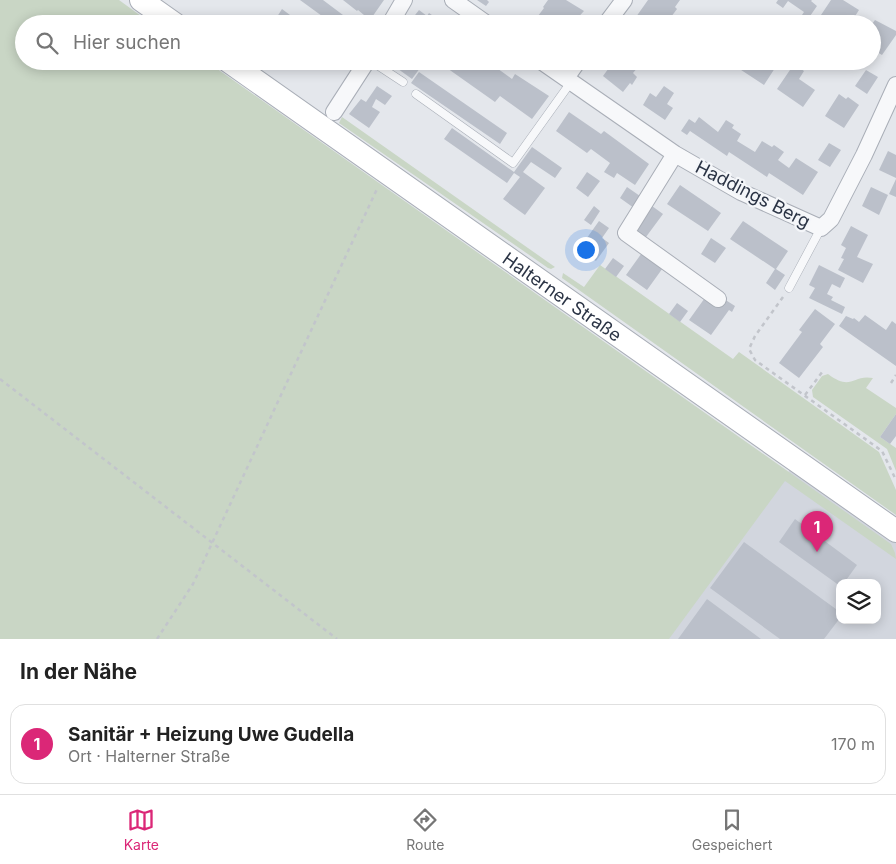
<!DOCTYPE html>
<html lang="de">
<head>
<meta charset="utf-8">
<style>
  body { margin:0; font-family:Inter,sans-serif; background:#f2f2f2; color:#222 }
  .controls { position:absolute; right:15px; bottom:15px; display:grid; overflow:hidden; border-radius:10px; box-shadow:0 2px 12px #0003 }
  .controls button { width:45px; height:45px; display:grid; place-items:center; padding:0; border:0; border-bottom:1px solid #e0e0e0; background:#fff; color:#222; font:25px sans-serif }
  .you { position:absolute; left:585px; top:249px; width:18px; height:18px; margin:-12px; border:4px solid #fff; border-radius:50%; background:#1a73e8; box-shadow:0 0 0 8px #1a73e833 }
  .badge { display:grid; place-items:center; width:32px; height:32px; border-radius:50%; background:#db2777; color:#fff; font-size:16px; font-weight:700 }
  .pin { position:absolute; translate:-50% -41px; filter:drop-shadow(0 1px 2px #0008) }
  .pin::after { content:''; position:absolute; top:26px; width:18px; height:15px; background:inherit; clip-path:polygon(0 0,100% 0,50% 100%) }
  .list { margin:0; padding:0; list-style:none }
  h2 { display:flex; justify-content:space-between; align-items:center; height:65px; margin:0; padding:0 20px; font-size:21px }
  h2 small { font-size:16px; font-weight:400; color:#767676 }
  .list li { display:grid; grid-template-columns:32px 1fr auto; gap:15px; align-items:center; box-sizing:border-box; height:80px; margin:0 10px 10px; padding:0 10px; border:1px solid #e0e0e0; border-radius:15px }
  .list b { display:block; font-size:19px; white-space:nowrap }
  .list p { margin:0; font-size:16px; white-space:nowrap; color:#767676 }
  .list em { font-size:16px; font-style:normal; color:#767676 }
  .icon { flex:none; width:28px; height:28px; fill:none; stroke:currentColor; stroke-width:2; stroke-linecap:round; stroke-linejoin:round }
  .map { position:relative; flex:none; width:896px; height:639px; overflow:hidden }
  .search { position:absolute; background:#fff; box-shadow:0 2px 12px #0003; left:15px; right:15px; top:15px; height:55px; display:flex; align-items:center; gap:12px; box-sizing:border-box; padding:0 18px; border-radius:28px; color:#767676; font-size:19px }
  .sheet { height:155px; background:#fff }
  nav { display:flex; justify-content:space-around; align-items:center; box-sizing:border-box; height:70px; border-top:1px solid #e0e0e0; background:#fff; font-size:14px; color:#767676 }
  nav a { display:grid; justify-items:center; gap:2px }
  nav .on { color:#db2777 }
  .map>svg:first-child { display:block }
  .built { fill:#d2d6de; fill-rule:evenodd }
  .green { fill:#c9d6c5 }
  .building { fill:#bbc0ca }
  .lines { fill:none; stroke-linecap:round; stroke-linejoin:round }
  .lane-casing { stroke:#a9aeb7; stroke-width:9 }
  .street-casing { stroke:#a9aeb7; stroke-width:18 }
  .secondary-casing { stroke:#a9aeb7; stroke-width:24 }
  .path { stroke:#c2c5cb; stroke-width:2.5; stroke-dasharray:4 4; stroke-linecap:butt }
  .lane { stroke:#f7f8fa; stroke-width:8 }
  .street { stroke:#f7f8fa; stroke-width:16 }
  .secondary { stroke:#fff; stroke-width:22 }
  .labels { text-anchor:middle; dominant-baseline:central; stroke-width:4.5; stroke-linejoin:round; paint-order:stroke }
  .street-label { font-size:18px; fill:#2b3445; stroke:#f4f6f9 }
</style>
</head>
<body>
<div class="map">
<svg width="896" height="639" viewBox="0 0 896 639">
  <rect width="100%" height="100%" fill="#e4e7ec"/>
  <path class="built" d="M796,461L896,531V639H668ZM840,583H877V620H840Z"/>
  <path class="green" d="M0,0H119L152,24H24V61H206L891,544L895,553L896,559L785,481L669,639H0Z
    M342,117L555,267L551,269L548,268L339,123Z
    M600,265L733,359L739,352L879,452L896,490V515L562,278L563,273L584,287Z
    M828,374C852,392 852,374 873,378L866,388L896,408V414L880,437L896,448V471L887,449L813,397L812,390L822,376Z"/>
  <path class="building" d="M300,0H323L347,18L343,24H333Z
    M343,0H384L370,20L358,10L357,11Z
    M477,0H487L489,2L486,6Z
    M548,0H566L584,11L572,24H532L544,8L543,7Z
    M648,0H680L675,7L677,9L671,17L676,20L673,24H631Z
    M778,0H812L811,1L817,6L808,19L802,15L804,12L788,1L783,8L776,3Z
    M831,0H843L859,10L850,24H818L821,20L819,18Z
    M282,9L302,24H279L275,20Z
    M419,10L427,16L429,13L442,22L440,24H408Z
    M875,20L896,31V35L882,55L872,49V24Z
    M387,61H410L420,68L412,79Z
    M437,61H487L512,79L515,74L549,96L532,119L500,96L495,102Z
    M614,61H646L641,67L639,66L633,73L637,77L632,85L630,83L623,92L603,76Z
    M739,61H770L768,64L775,68L764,85L735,66Z
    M794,64L804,71L799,79L815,90L803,107L777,89Z
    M866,70L878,77L867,94L855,86Z
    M419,72L507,133L500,144L411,83Z
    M377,86L392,96L385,105L376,99L372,107L380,112L369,128L349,114L361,99L366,102Z
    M664,86L674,93L667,104L673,108L665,120L643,105L650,93L656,97Z
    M839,94L846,99L848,97L859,105L844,128L825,116Z
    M569,112L601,134L604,131L649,164L635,185L617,173L614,178L604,172L610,163L591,149L587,153L556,131Z
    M699,117L718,132L726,120L734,125L732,128L741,134L737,141L755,152L762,141L772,147L774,145L784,152L778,160L789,168L796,158L818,172L803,195L769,173L767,177L729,152L727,156L690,131L687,135L681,131L689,119L695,123Z
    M452,128L514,172L532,147L562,168L555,178L531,162L523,172L545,188L525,215L503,199L520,177L514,173L507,183L444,139Z
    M829,143L841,150L830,167L818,160Z
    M888,151L896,155V178L879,170Z
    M587,172L600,181L588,197L576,188Z
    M896,179V197L889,194Z
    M680,185L721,213L708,231L667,204Z
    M627,187L640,196L634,208L620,198Z
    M871,187L888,195L879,215L862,206Z
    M594,206L600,211L591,225L584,220Z
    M652,206L663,214L643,241L633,233Z
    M599,221L609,228L602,238L609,243L596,261L579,249Z
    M743,221L788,251L776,269L785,275L775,290L766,283L775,269L730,239Z
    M851,226L868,235L857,257L873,264L863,283L838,270L844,259L841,258L846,248L841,245Z
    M711,238L726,248L715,263L701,254Z
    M644,250L665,265L647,290L626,275Z
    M613,258L624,266L616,277L605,269Z
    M819,265L845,278L840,288L832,284L827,294L833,297L831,300L845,307L842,314L809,298L815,288L809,285Z
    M707,295L724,299L735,306L732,312L729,310L711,335L689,320Z
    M677,303L688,311L680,322L669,314Z
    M815,309L835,324L820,344L823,347L799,378L779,363L802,332L799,330Z
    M865,315L886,330L892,321L896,324V366L839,326L846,316L853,319L854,318L859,322Z
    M896,414V436L890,444L880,437Z
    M795,519L857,565L844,583H840V586L779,542Z
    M744,542L840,612V618L824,639H780L710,588Z
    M707,599L761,639H678Z"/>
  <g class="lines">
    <defs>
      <path id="lane" d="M371,61L403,82
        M416,94L513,163L571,82
        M789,288L821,228"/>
      <path id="street" d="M453,0L487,24
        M390,24L404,0
        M606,24L624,0
        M541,61L675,154L741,192L821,228L831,219L864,155L896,85
        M566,78L578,61
        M334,112L367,61
        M675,154L626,233L718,299"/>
      <g id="secondary">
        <path d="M141,0L175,24"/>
        <path id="s1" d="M228,61L896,531"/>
      </g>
    </defs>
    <use href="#lane" class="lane-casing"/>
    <use href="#street" class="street-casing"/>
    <use href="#secondary" class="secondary-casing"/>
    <path class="path" d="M783,297L755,336L749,349L755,360L882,451L896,480
      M0,379L337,639
      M891,383L896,375
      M805,395L823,371
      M157,639L193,584L377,189"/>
    <use href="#lane" class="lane"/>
    <use href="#street" class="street"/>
    <use href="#secondary" class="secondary"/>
  </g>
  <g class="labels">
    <g class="street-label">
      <text transform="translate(753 194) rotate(27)">Haddings Berg</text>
      <text stroke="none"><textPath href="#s1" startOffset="409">Halterner Straße</textPath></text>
    </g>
  </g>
</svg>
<div class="controls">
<button><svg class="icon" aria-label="layers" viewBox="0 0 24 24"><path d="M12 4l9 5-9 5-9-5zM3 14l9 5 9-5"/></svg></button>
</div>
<div class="you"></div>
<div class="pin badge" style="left:817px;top:552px">1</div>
<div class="search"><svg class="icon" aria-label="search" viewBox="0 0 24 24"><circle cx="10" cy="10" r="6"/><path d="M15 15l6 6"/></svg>Hier suchen</div>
</div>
<section class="sheet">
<h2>In der Nähe<small></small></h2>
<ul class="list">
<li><span class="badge">1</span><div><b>Sanitär + Heizung Uwe Gudella</b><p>Ort · Halterner Straße</p></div><em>170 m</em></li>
</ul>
</section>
<nav>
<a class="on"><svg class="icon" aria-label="map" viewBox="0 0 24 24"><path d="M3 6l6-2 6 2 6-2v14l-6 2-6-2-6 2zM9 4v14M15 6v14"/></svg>Karte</a>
<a><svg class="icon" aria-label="directions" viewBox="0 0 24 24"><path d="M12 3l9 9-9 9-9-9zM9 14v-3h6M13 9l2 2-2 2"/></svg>Route</a>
<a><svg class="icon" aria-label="saved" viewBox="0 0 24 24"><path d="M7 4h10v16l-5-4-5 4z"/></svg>Gespeichert</a>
</nav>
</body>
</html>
